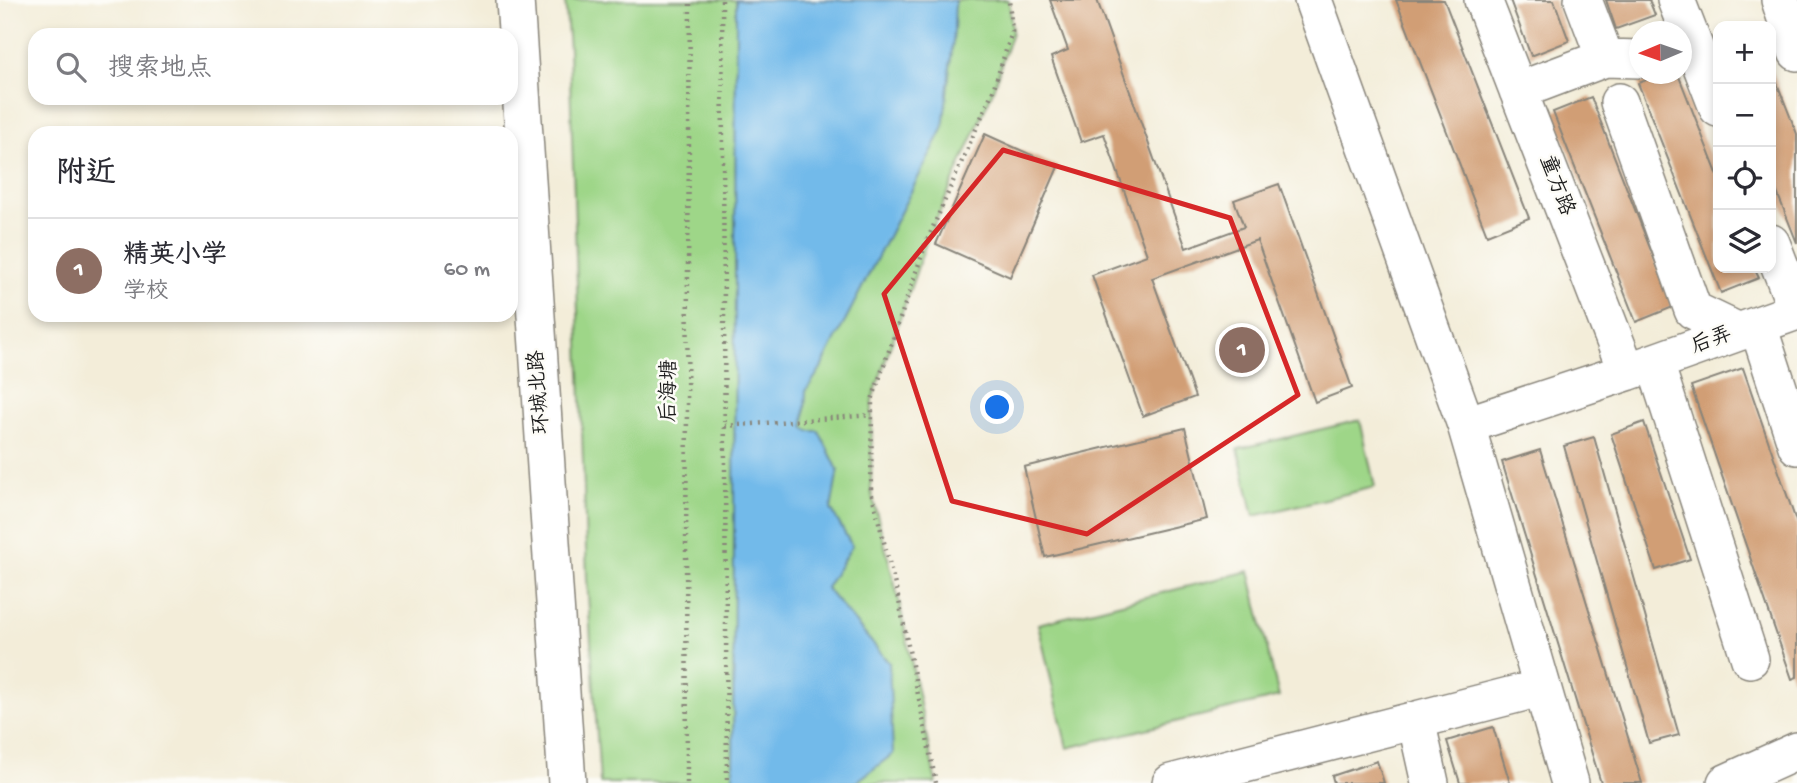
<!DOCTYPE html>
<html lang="zh">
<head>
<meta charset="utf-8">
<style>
  body { margin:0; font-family:"Gochi Hand","LXGW WenKai TC",sans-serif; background:#f7f7f7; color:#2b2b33 }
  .controls { position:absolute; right:21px; top:21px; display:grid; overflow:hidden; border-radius:14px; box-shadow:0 4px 10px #0003 }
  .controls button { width:63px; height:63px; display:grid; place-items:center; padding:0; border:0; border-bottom:2px solid #e1e1e2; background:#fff; color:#2b2b33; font:35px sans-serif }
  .compass { position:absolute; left:1629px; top:21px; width:63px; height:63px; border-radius:50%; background:#fff; box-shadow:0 4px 10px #0003; rotate:268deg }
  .you { position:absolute; left:998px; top:408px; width:24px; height:24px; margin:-18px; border:5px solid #fff; border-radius:50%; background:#1a73e8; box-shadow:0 0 0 10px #1a73e833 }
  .badge { display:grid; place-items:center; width:46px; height:46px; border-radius:50%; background:#b45309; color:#fff; font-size:23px; font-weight:700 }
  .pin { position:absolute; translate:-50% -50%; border:4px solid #fff; box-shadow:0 2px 7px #0006 }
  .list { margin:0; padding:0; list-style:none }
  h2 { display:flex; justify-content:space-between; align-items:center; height:91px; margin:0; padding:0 28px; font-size:30px }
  h2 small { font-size:23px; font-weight:400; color:#7c7c81 }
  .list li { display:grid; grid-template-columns:46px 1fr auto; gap:21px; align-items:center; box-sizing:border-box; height:105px; padding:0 28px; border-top:2px solid #e1e1e2 }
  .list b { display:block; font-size:26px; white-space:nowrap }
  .list p { margin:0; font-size:23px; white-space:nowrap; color:#7c7c81 }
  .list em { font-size:23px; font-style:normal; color:#7c7c81 }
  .icon { flex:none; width:38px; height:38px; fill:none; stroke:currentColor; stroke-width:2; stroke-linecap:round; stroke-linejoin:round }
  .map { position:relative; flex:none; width:1797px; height:783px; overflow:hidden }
  .search { position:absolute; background:#fff; box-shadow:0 4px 10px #0003; left:28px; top:28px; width:490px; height:77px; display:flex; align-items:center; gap:18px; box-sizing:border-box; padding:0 24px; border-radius:21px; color:#7c7c81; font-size:26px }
  .panel { position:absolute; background:#fff; box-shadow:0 4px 10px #0003; left:28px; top:126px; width:490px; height:196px; border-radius:21px }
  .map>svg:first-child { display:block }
  .green { fill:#9ed688; stroke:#5d7952; stroke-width:2 }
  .water { fill:#72baea; stroke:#476b83; stroke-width:2 }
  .building { fill:#d19e74 }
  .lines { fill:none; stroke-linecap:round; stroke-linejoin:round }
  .minor-casing { stroke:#88847a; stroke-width:40 }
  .path { stroke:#88847a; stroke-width:4.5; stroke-dasharray:2 5; stroke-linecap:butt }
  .minor { stroke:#fff; stroke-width:37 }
  .marked { fill:none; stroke:#d62828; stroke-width:5; stroke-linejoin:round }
  .labels { text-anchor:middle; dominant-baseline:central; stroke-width:5; stroke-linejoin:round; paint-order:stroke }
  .street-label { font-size:21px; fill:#1c1c1c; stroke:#fdfcf7 }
</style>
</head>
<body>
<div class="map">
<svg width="1797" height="783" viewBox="0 0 1797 783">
  <rect width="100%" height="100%" fill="#fdfcf7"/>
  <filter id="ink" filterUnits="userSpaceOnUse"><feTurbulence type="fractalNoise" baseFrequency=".0143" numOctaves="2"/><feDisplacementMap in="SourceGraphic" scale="14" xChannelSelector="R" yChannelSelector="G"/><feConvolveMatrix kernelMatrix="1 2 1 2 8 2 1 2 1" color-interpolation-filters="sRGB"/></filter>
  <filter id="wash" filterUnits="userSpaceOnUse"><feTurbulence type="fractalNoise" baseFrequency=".00686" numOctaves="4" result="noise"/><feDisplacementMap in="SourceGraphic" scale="28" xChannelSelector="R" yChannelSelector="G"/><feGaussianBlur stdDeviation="1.57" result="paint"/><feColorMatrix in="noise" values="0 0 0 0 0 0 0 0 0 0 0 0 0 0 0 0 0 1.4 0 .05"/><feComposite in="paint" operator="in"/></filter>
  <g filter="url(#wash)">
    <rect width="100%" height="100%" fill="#f3edd9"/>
    <path class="green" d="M565,0H1009L1012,32L992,93L926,243L872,400L871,491L899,601L936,783H600L587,579L569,49Z
      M1360,420L1375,487L1254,516L1238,449Z
      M1249,571L1279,697L1067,748L1038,624Z"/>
    <path class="water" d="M736,0H955L954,32L943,129L821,368L806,391L804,427L809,431H819L838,470L831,509L852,546L826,588L889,663L893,754L855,783H733Z"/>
    <g id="blocks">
      <path class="building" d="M1050,0H1097L1186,248L1244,227L1234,200L1279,184L1352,388L1315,402L1257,240L1152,278L1195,397L1143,416L1092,275L1147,255L1104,134L1081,142L1051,57L1068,50Z
        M1396,0H1444L1529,218L1487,235Z
        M1510,0H1554L1569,41L1531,56Z
        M1606,0H1649L1655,15L1616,29Z
        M1771,68L1797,134V243L1771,177Z
        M1663,74H1678L1718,176V268H1754L1759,278L1721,293L1638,83Z
        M1591,97L1673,307L1636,322L1553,112Z
        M985,134L1058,167L1010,277L936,244Z
        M1743,368L1797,524V677L1792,679L1691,386Z
        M1644,422L1690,559L1656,570L1611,434Z
        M1185,428L1207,519L1045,557L1024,467Z
        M1594,437L1679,735L1649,743L1564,446Z
        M1540,450L1642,783H1601L1502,462Z
        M1493,727L1510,783H1460L1447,741Z
        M1377,761L1384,783H1334L1332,776Z"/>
    </g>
  </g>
  <g filter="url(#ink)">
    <use href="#blocks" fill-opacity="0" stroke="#88847a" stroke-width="2"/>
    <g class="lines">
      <defs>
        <path id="minor" d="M515,0L567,783
          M1313,0L1466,425L1627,372L1797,311
          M1483,0L1627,372
          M1583,0L1605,58L1640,59
          M1676,0L1718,108
          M1780,0L1797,52
          M1518,91L1605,58
          M1619,102L1693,310L1739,332
          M1771,243L1797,310
          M1758,326L1797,446
          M1655,363L1750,659
          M1466,425L1570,783
          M1416,720L1430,783
          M1171,783L1521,693
          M1726,783L1797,751"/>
      </defs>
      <use href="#minor" class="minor-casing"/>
      <path class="path" d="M722,0L727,783
        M725,426L872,415
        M687,783L686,541L690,0
        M936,783L899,601L871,491L872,400L926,243L992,93L1012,32L1009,0"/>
      <use href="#minor" class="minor"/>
    </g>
  </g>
  <path class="marked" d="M1003,150L1230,218L1298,395L1087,534L952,501L884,294Z"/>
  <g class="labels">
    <g class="street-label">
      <text transform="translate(1555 186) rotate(69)">童方路</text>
      <text transform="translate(1712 342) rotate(-20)">后弄</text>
      <text transform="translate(671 391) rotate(-89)">后海塘</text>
      <text transform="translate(541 392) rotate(-94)">环城北路</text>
    </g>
  </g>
</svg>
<div class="controls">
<button>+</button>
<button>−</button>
<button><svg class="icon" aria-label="locate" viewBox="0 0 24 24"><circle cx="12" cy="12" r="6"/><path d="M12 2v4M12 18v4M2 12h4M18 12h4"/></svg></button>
<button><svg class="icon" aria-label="layers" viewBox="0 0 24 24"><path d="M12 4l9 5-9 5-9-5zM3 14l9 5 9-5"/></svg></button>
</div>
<svg class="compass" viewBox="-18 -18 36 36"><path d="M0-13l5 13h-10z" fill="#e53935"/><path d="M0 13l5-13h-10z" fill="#7c7c81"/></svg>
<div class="you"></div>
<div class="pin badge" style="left:1242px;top:350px;background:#8d6e63">1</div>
<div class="search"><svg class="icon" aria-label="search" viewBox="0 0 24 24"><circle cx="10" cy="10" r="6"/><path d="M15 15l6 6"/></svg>搜索地点</div>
<section class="panel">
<h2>附近<small></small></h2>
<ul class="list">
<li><span class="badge" style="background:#8d6e63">1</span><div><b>精英小学</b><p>学校</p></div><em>60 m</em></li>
</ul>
</section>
</div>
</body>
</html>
